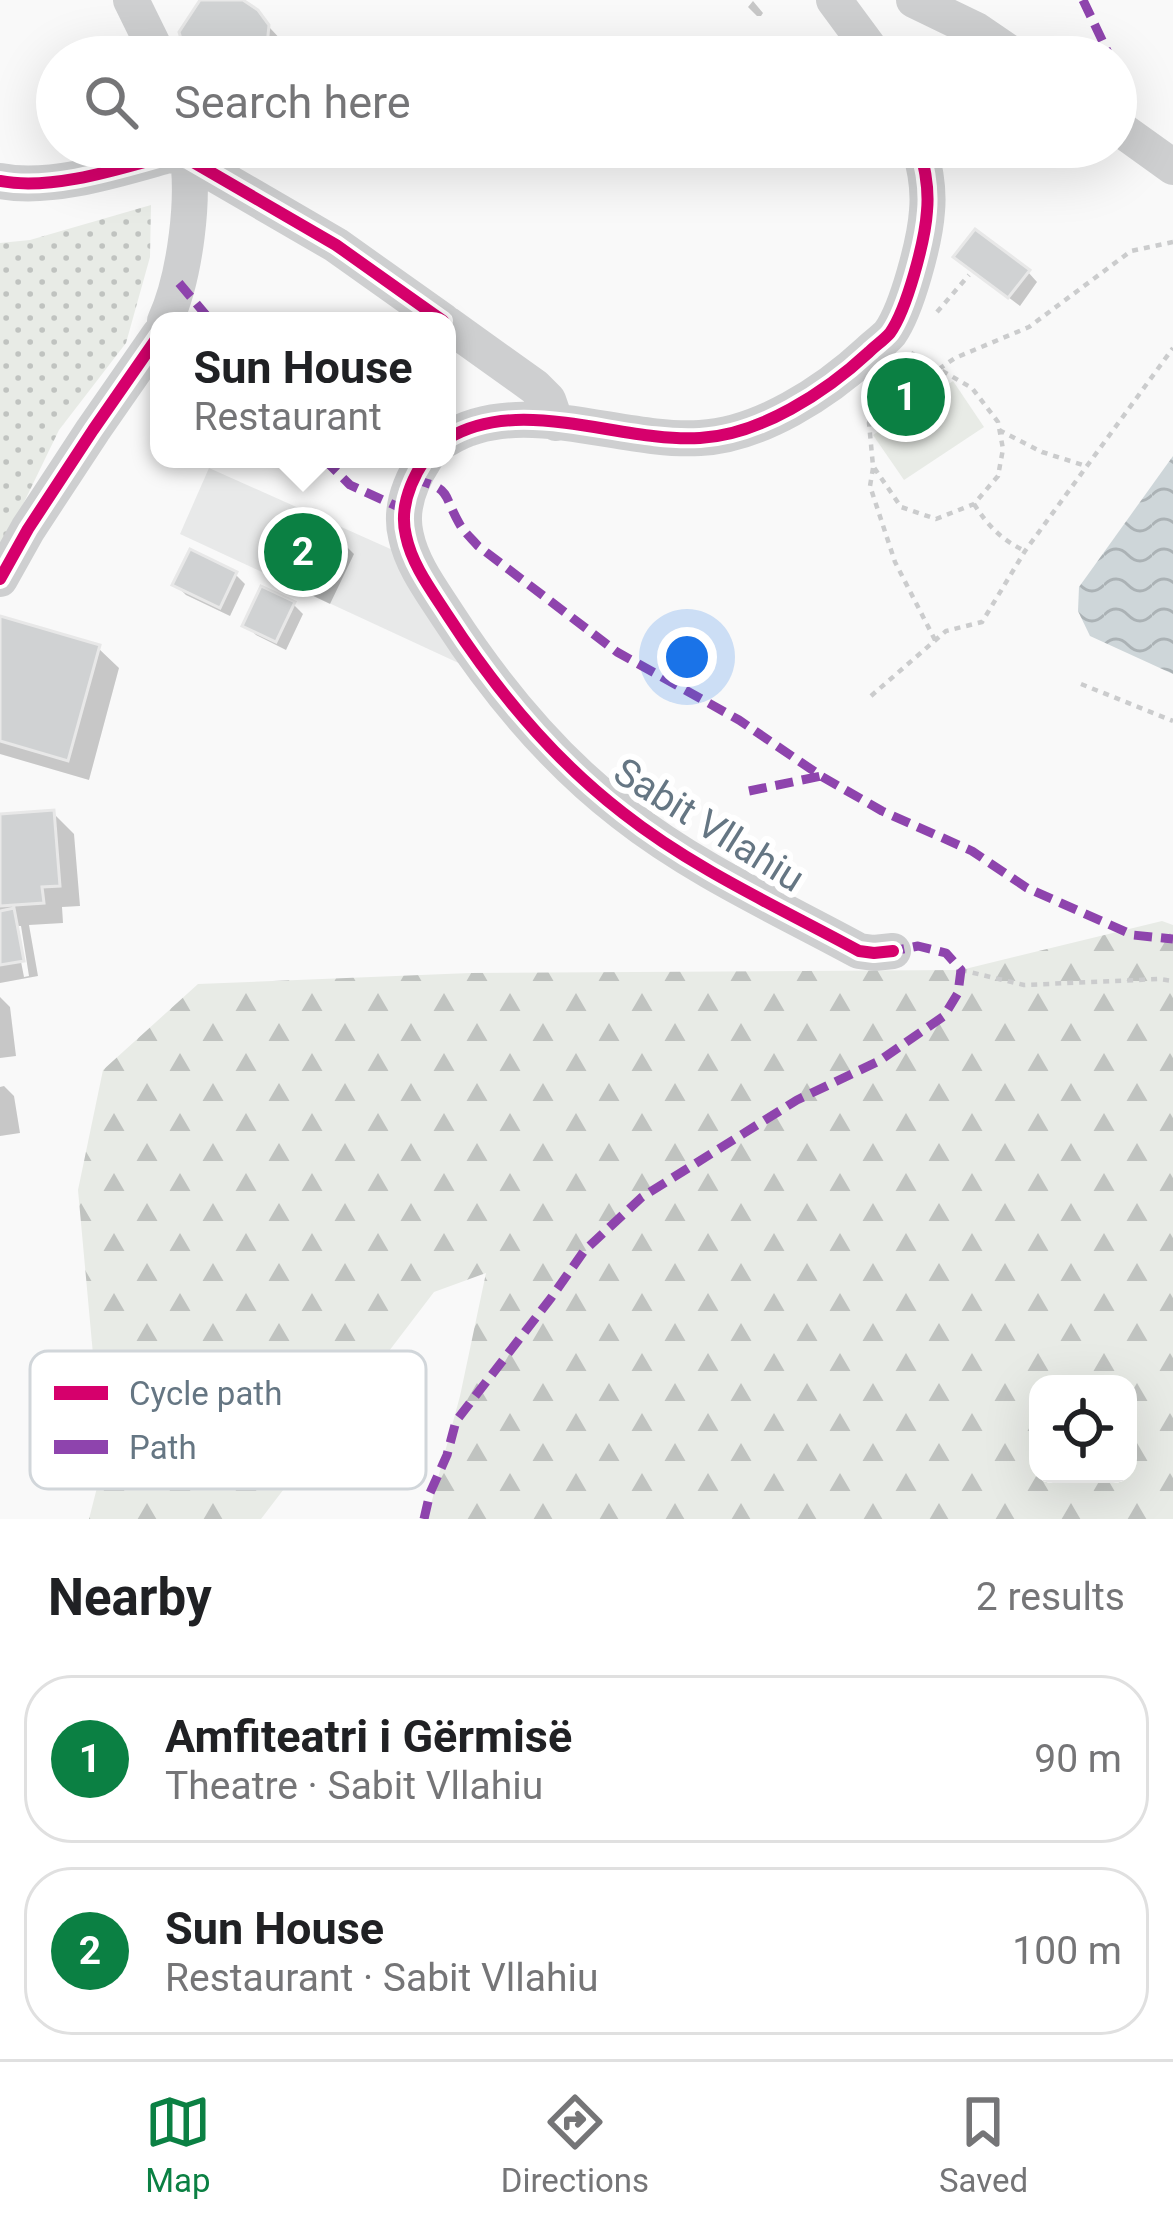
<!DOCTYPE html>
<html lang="en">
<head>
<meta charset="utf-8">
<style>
  body { margin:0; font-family:Roboto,sans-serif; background:#f6f6f6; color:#202124 }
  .controls { position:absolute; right:36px; bottom:36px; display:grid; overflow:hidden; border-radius:24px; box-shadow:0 12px 48px #0002 }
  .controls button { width:108px; height:108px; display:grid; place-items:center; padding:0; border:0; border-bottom:3px solid #e0e0e0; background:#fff; color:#202124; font:60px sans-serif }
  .you { position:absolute; left:687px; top:657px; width:42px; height:42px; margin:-30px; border:9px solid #fff; border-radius:50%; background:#1a73e8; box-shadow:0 0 0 18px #1a73e833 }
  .badge { display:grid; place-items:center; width:78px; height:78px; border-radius:50%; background:#0b8043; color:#fff; font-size:39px; font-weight:700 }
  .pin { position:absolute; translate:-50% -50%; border:6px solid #fff; box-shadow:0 3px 12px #0006 }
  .popup { position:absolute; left:150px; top:312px; width:306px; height:156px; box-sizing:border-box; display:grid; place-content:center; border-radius:24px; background:#fff; filter:drop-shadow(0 3px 9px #0005); font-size:39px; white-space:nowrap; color:#757577 }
  .popup b { font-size:45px; color:#202124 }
  .popup::after { content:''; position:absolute; left:50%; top:100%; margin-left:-24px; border:24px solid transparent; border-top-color:#fff }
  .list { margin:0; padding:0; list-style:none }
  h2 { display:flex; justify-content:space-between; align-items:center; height:156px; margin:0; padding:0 48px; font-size:51px }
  h2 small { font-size:39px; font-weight:400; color:#757577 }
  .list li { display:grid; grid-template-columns:78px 1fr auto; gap:36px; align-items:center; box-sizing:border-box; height:168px; margin:0 24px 24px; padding:0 24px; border:3px solid #e0e0e0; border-radius:48px }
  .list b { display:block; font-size:45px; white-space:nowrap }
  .list p { margin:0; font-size:39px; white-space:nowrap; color:#757577 }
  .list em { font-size:39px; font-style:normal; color:#757577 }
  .icon { flex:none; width:66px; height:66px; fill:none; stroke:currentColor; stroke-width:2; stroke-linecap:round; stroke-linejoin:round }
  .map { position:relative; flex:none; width:1173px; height:1519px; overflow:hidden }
  .search { position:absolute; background:#fff; box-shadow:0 12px 48px #0002; left:36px; right:36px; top:36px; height:132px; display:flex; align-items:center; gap:30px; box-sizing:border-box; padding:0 42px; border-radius:66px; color:#757577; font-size:45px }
  .sheet { height:540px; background:#fff }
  nav { display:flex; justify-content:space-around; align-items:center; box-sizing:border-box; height:168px; border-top:3px solid #e0e0e0; background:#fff; font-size:33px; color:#757577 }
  nav a { display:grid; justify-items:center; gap:6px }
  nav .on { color:#0b8043 }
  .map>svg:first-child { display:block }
  .built { fill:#e8e9e9 }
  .grass { fill:url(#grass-dots) }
  .forest { fill:url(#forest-firs); fill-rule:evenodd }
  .garden { fill:#e8ebe6 }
  .water { fill:url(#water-waves) }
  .shadow { fill:#0003; fill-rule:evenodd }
  .building { fill:#d0d2d3; stroke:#e8e8e8; stroke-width:3 }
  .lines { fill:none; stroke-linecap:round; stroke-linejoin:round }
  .path { stroke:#cbcccd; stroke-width:4.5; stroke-dasharray:6 6; stroke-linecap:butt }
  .minor { stroke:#cecfd0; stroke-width:36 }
  .quiet { stroke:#8e44ad; stroke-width:9; stroke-dasharray:18 9; stroke-linecap:butt }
  .cycleway-casing { stroke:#fff; stroke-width:20 }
  .cycleway { stroke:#d6006c; stroke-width:12 }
  .labels { text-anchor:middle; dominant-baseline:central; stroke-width:12; stroke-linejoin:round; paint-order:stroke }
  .street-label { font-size:39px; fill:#657683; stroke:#fff }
  .key { fill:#fff; stroke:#d1d6da; stroke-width:3 }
  .key-label { font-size:33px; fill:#657683 }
</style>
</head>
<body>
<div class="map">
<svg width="1173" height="1519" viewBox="0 0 1173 1519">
  <defs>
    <pattern id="grass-dots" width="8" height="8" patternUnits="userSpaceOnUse" patternTransform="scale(3)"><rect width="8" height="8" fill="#e8ebe6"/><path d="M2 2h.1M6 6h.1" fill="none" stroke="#c0c3c0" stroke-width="1.8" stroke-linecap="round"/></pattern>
    <pattern id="forest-firs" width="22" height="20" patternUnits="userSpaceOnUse" patternTransform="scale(3)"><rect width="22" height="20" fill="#e8ebe6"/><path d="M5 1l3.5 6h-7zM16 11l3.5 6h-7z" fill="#c0c3c0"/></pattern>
    <pattern id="water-waves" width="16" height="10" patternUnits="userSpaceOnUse" patternTransform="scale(3)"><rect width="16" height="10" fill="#ced6d9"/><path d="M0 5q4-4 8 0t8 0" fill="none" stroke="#abb2b5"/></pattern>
  </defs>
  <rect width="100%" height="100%" fill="#f9f9f9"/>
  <path class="built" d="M209,468L395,551L465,666L180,534Z"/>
  <path class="grass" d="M151,205L150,257L126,343L59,430L0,552V243L30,240Z"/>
  <path class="forest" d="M1162,921L1173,925V1519H427L460,1396L486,1273L434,1292L261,1519H89L103,1464L78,1190L103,1070L198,984L470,973L961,970ZM1038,1384H1128V1474H1038Z"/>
  <path class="garden" d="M953,381L984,427L904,480L873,435Z"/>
  <path class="water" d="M1173,456V674L1090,636L1078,611L1079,587Z"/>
  <path class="shadow" d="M203,0H238L256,13L284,43L282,57H189Z
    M753,1L763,13L761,16H757L748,7Z
    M967,266L1028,272L1037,282L1020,306Z
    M339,539L354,554L330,604L286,583L270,567Z
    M235,574L245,584L230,616L186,595L176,585Z
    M293,604L303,614L286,650L256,635L246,625Z
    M0,623L98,648L119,668L89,780L0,754Z
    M53,813L74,834L80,906L62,907L63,923L29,925L38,976L0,983V817ZM14,926H21L29,976L24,977Z
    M0,997L10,1007L16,1056L0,1058Z
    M4,1086L14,1096L20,1133L0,1136V1087Z"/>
  <path class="building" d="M200,0H243L258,10L269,25L266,57H186L179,32Z
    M975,229L1030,270L1008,298L953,257Z
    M293,513L340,536L314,591L267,568Z
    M190,549L237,572L220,608L172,585Z
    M261,586L295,602L276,642L242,626Z
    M0,616L100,645L68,761L0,741Z
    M54,810L60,886L42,887L44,903L0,906V814Z
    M14,908L24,961L0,965V911Z"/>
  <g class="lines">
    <path class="path" d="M937,312L969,275
      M911,353L972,388L998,422L1003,449L998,476L974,504L936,519L901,507L873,466L869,423L885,388L909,367L926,362
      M939,369L955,358L1029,327L1131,251L1173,242
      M999,430L1042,452L1086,466
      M873,468L870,486L895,562L935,640
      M974,504C988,526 1002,540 1025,551
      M1081,684L1173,721
      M871,696L946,631L982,622L1025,551L1173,348
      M961,970L1024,985L1159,979L1173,981"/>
    <path class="minor" d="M131,0L159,57
      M834,0L876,57
      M914,0L976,30L1016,57
      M1116,126L1173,167
      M0,181C51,191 119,169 169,155L188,159L336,245L443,321
      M165,321C185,277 196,195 186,147
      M447,324L535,387L548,400L556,423
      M447,439C520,394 620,443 700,438C760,435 826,392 869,352C875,346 884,340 890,333C907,309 925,241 927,211C929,190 925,167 919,147
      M425,459C410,482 399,508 406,536C412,565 432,591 448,616C496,690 553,759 623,813C694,869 780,908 859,951L874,953L893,951
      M0,579L28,529L93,430L159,335"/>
    <path class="quiet" d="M1083,0L1110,57
      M1116,71V83
      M179,283L211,321
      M324,459L350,485L403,509
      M413,479C453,490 441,491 459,523C463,531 472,539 478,546L617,652L739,720L821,776L882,811L972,851L1027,888L1133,935L1173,939
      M749,791L821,776
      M424,1519L430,1493L447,1455L456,1421L551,1298L584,1251L642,1197L797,1100L879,1061L944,1016L958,993L961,970L946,953L918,946L893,951"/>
    <defs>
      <path id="cycleway" d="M0,181C51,191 119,169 169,155L188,159L336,245L443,321
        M447,439C520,394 620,443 700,438C760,435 826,392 869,352C875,346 884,340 890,333C907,309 925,241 927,211C929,190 925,167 919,147
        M425,459C410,482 399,508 406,536C412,565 432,591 448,616C496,690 553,759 623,813C694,869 780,908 859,951L874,953L893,951
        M0,579L28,529L93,430L159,335"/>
    </defs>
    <use href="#cycleway" class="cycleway-casing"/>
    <use href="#cycleway" class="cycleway"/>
  </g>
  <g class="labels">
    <g class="street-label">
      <text transform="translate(709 825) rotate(32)">Sabit Vllahiu</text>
    </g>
  </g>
  <rect x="30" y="1351" width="396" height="138" rx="18" class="key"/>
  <rect x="54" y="1386" width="54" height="14" fill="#d6006c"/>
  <rect x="54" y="1440" width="54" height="14" fill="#8e44ad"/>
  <g class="key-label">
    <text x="129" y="1405">Cycle path</text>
    <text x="129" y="1459">Path</text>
  </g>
</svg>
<div class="controls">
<button><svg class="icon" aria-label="locate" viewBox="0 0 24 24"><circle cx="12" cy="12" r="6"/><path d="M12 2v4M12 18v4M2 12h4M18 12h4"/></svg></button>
</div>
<div class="you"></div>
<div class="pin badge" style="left:906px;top:397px">1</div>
<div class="pin badge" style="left:303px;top:552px">2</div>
<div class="popup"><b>Sun House</b>Restaurant</div>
<div class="search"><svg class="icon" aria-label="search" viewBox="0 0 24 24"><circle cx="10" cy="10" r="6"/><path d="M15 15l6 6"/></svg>Search here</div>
</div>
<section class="sheet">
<h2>Nearby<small>2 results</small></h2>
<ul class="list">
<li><span class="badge">1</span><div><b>Amfiteatri i Gërmisë</b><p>Theatre · Sabit Vllahiu</p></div><em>90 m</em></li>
<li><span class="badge">2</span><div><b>Sun House</b><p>Restaurant · Sabit Vllahiu</p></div><em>100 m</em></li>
</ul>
</section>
<nav>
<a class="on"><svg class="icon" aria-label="map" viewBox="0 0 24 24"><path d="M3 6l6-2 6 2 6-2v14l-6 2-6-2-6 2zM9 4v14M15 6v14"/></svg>Map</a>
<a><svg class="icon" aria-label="directions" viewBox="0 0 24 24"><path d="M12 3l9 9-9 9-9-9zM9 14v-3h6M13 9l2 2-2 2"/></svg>Directions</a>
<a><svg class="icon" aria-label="saved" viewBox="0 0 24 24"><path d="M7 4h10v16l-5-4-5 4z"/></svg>Saved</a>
</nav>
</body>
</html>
